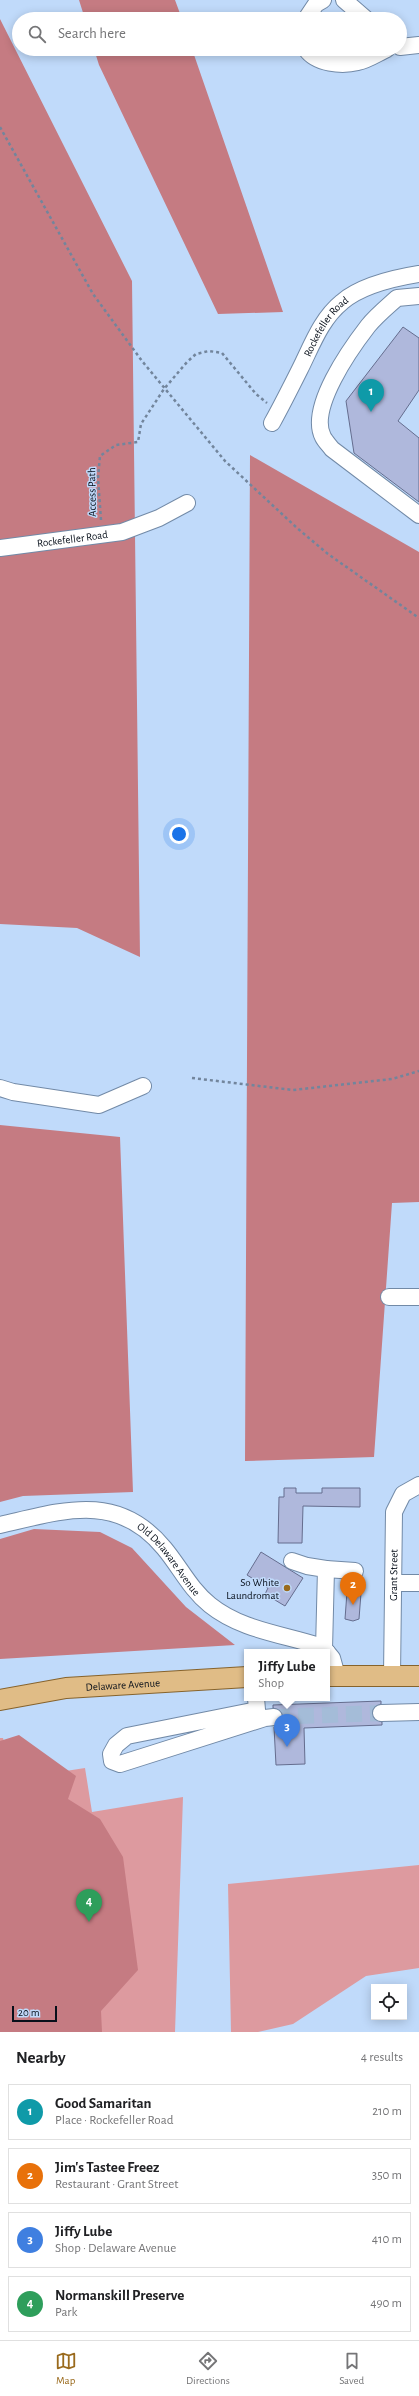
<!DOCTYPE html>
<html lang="en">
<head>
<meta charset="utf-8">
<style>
  body { margin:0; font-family:"Alegreya Sans",sans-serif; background:#f2f2f2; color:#202124 }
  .controls { position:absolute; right:12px; bottom:12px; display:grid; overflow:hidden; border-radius:0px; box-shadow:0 2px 10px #0003 }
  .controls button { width:36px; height:36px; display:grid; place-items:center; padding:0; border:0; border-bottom:1px solid #e0e0e0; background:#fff; color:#202124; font:20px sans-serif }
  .scale { position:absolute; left:12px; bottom:10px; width:45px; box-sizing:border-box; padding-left:4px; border:2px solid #070f1a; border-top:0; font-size:11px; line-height:14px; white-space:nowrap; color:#070f1a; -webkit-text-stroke:3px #c0dafa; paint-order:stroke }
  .you { position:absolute; left:179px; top:834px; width:14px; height:14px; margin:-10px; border:3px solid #fff; border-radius:50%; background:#1a73e8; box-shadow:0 0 0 6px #1a73e833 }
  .badge { display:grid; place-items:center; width:26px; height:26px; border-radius:50%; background:#9a6a1c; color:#fff; font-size:13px; font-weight:700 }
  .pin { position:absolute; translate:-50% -33px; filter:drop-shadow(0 1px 2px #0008) }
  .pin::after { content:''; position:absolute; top:21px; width:14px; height:12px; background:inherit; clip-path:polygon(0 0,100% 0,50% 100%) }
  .popup { position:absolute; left:244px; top:1649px; width:86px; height:52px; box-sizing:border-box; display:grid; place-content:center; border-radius:0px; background:#fff; filter:drop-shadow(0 1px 3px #0005); font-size:13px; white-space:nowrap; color:#757577 }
  .popup b { font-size:15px; color:#202124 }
  .popup::after { content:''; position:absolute; left:50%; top:100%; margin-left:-8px; border:8px solid transparent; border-top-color:#fff }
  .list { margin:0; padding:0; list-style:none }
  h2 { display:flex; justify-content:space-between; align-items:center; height:52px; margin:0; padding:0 16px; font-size:17px }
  h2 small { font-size:13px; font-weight:400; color:#757577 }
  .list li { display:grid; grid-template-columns:26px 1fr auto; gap:12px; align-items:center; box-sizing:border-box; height:56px; margin:0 8px 8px; padding:0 8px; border:1px solid #e0e0e0; border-radius:0px }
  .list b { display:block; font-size:15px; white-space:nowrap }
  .list p { margin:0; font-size:13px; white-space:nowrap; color:#757577 }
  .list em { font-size:13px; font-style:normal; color:#757577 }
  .icon { flex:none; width:22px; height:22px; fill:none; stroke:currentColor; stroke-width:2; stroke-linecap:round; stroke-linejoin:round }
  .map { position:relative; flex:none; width:419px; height:2032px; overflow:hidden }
  .search { position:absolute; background:#fff; box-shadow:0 2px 10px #0003; left:12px; right:12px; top:12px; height:44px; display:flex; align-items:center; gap:10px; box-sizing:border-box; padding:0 14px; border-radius:22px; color:#757577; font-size:15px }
  .sheet { height:308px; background:#fff }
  nav { display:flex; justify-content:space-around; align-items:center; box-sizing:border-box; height:56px; border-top:1px solid #e0e0e0; background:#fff; font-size:11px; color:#757577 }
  nav a { display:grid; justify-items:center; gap:2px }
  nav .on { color:#9a6a1c }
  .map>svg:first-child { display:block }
  .green { fill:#dd9a9f }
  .forest { fill:#c57b82 }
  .building { fill:#afb8dc; stroke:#656d8e }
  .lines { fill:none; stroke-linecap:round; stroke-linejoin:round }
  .minor-tunnel { stroke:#a4bcd8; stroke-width:16; stroke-dasharray:16 8; stroke-linecap:butt }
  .minor-casing { stroke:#728aa7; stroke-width:18 }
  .major-casing { stroke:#86632c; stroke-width:22 }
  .path { stroke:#72859c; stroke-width:2.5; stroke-dasharray:3 3; stroke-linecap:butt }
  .minor { stroke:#fff; stroke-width:16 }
  .major { stroke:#e0bc86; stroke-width:20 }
  .poi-dot { fill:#9a6a1c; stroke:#c0dafa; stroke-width:1.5 }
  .labels { text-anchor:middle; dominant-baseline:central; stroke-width:3; stroke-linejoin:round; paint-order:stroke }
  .street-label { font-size:11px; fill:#070f1a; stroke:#c0dafa }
  .poi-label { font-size:11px; fill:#070f1a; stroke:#c0dafa; text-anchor:end }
</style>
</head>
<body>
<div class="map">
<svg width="419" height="2032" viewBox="0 0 419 2032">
  <rect width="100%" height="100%" fill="#c0dafa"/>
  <path class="green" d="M0,1738H3L14,1779L85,1768L92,1812L183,1797L175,2032H0Z
    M419,1865V1968L366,1976L293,2024L258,2032H231L228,1884Z"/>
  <path class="forest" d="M79,0H175L182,19H85Z
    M0,19L132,281L140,957L77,928L0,924Z
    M94,49H192L283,312L218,314L99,65Z
    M250,455L419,552V1202L392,1203L374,1457L245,1461Z
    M0,1125L120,1137L133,1492L23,1496L0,1502Z
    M34,1529L100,1532L132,1548L186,1607L235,1645L0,1659V1539Z
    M19,1735L76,1776L68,1799L100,1819L123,1857L138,1970L101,2011L102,2032H0V1741Z"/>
  <path class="building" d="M403,327L419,338V390L398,421L419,438V502L354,453L346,401Z
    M284,1488H296V1493H322V1488H360V1507L303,1506L302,1543H278L279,1497H284Z
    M261,1552L303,1578L285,1606L265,1594L268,1588L247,1575Z
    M347,1592L361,1593L359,1619L353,1621L345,1619Z
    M381,1701V1704L373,1708L372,1714L373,1718L382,1722V1725L304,1728L305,1764L276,1765L274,1727L280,1724L283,1716L281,1711L273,1708V1705Z"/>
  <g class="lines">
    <path class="minor-tunnel" d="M274,1717L381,1713"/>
    <defs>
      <g id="minor">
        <path d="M344,0L366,19"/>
        <path d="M306,19L316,4L323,0"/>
        <path d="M400,47L419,45"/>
        <path d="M306,49C316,64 342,66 358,62C368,60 378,53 387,49"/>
        <path d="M419,296L397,298C387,307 376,316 368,326C351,348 308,408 323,437C325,441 329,445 332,449L419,515"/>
        <path id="s1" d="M272,423C282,405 291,387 300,369C312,345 321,319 342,302C362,285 394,278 419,274"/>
        <path id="s2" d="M0,548L122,532L159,518L187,503"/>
        <path d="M0,1088L13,1092L99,1105L143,1086"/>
        <path d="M389,1297H419"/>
        <path id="s3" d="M0,1525C62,1511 117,1491 164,1548C180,1567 190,1589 210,1605C241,1630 282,1634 319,1646L327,1652"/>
        <path d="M292,1561L307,1566L326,1569L324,1649"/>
        <path d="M326,1569L355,1571"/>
        <path d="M394,1583H419"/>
        <path d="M327,1652L332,1658L337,1676"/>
        <path id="s4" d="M392,1676L394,1512L403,1494L419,1485"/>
        <path d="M256,1698L257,1710L127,1736L116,1745L111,1754L112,1761L120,1764L265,1718L274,1717"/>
        <path d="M381,1713L419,1712"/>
      </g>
      <g id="major">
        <path d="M327,1676H419"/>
        <path id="s5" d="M0,1700L66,1688L247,1677"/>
      </g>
    </defs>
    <use href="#minor" class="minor-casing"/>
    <use href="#major" class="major-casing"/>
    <path class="path" d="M0,127L93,294L142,361L225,461L297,528L328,554L419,618
      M101,520L98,478L100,456L116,445L138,442L141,424L164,389L187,362L196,354L209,351L222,353L256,394L267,403
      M192,1078L293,1090L392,1079L419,1071"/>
    <use href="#minor" class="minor"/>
    <use href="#major" class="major"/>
  </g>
  <circle class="poi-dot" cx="287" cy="1588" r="4"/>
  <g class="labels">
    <g class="street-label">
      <text stroke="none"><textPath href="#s1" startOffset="111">Rockefeller Road</textPath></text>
      <text transform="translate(92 492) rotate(-91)">Access Path</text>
      <text stroke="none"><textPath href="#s2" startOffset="73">Rockefeller Road</textPath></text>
      <text stroke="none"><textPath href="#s3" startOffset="189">Old Delaware Avenue</textPath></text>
      <text stroke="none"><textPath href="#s4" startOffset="101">Grant Street</textPath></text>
      <text stroke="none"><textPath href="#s5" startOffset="124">Delaware Avenue</textPath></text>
    </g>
    <g class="poi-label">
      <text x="279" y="1582">So White<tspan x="279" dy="13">Laundromat</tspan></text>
    </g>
  </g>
</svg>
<div class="controls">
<button><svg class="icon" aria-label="locate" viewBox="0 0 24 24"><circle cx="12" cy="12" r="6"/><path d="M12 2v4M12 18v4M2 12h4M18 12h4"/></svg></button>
</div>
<div class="scale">20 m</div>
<div class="you"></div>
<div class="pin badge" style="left:371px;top:412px;background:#0f9aa8">1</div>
<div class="pin badge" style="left:353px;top:1605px;background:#e8710a">2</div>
<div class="pin badge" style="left:287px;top:1747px;background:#3f7fe0">3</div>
<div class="popup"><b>Jiffy Lube</b>Shop</div>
<div class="pin badge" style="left:89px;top:1922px;background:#2e9e5b">4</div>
<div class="search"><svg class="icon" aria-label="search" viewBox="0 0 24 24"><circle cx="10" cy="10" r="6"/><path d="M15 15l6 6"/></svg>Search here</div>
</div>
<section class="sheet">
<h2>Nearby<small>4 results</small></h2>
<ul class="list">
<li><span class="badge" style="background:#0f9aa8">1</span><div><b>Good Samaritan</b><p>Place · Rockefeller Road</p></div><em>210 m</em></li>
<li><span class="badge" style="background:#e8710a">2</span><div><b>Jim's Tastee Freez</b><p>Restaurant · Grant Street</p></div><em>350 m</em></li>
<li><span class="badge" style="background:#3f7fe0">3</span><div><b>Jiffy Lube</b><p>Shop · Delaware Avenue</p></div><em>410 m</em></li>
<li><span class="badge" style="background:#2e9e5b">4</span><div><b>Normanskill Preserve</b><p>Park</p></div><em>490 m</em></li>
</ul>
</section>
<nav>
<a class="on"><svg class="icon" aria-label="map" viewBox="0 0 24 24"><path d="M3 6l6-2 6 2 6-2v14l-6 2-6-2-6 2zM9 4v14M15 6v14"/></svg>Map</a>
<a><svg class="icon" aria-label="directions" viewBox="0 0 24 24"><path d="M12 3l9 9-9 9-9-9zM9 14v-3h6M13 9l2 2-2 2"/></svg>Directions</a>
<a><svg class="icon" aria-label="saved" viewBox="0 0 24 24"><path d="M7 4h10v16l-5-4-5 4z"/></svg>Saved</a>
</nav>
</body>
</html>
